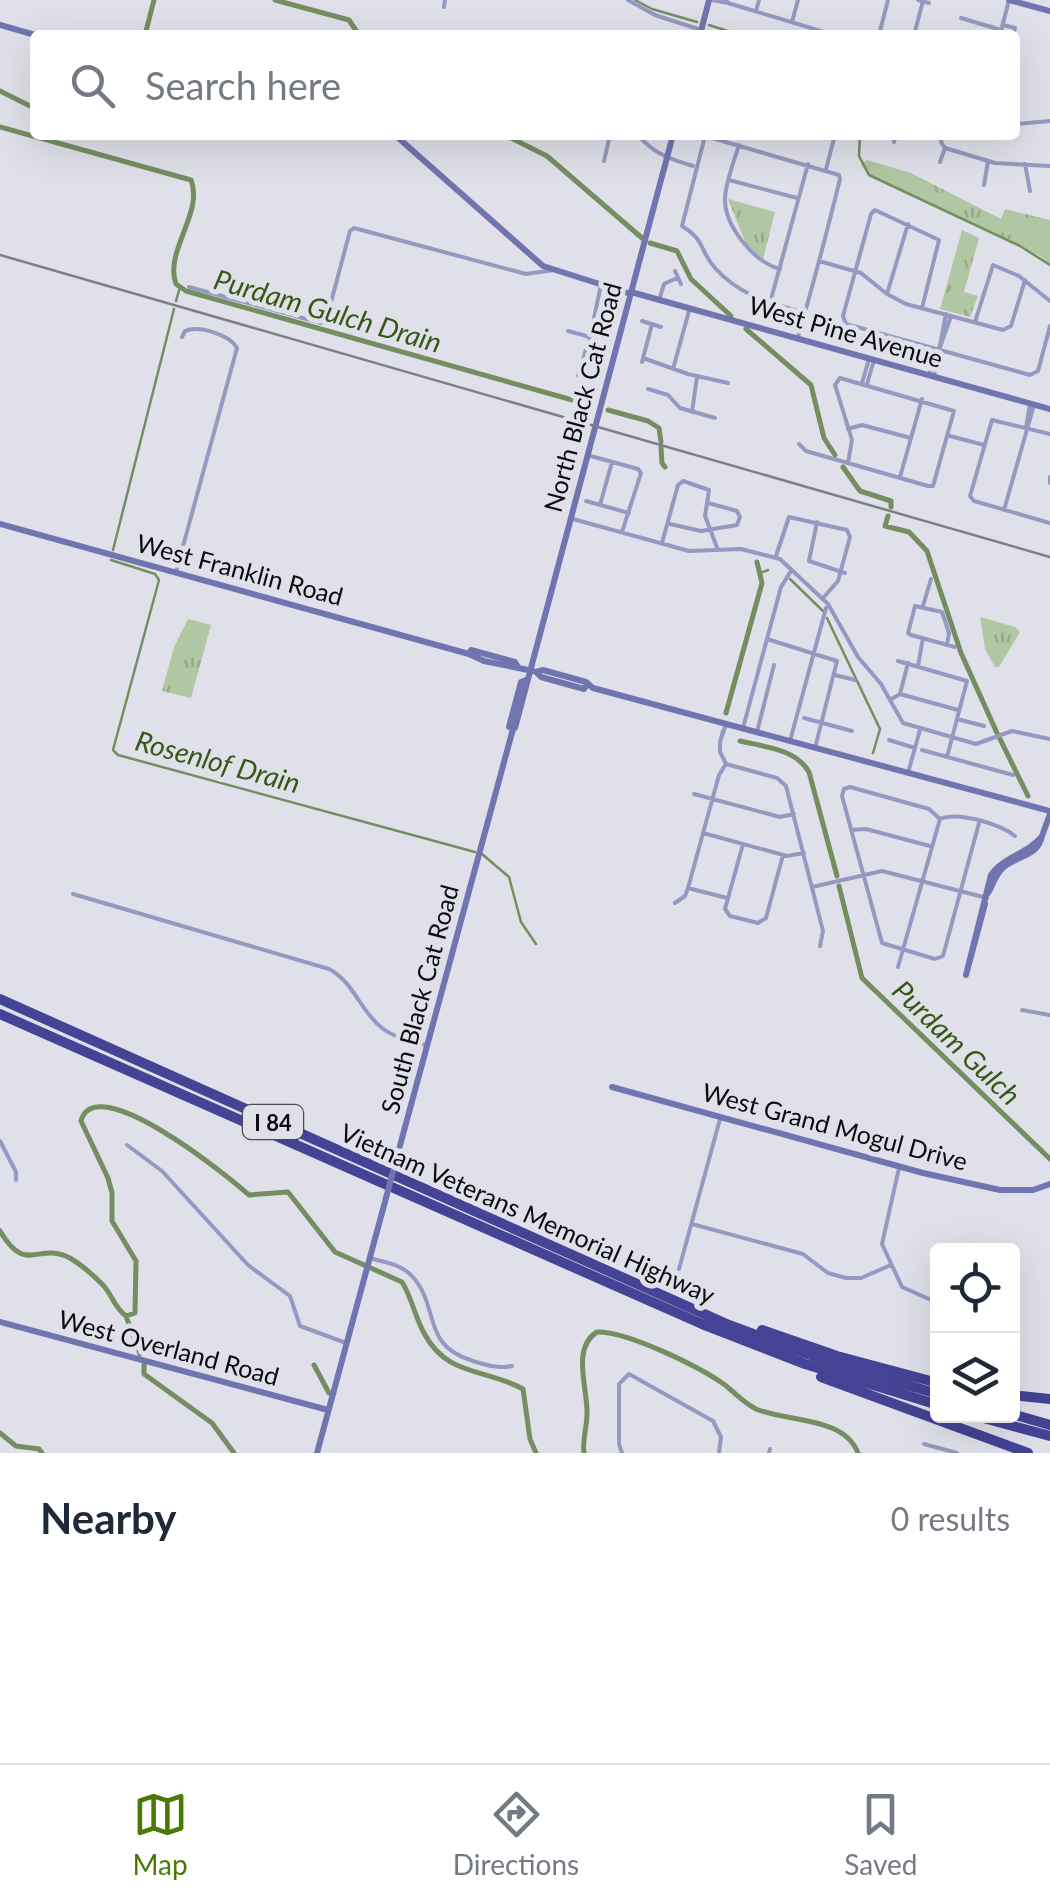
<!DOCTYPE html>
<html lang="en">
<head>
<meta charset="utf-8">
<style>
  body { margin:0; font-family:Lato,sans-serif; background:#f6f6f7; color:#1f2937 }
  .controls { position:absolute; right:30px; bottom:30px; display:grid; overflow:hidden; border-radius:10px; box-shadow:0 10px 40px #0002 }
  .controls button { width:90px; height:90px; display:grid; place-items:center; padding:0; border:0; border-bottom:2px solid #e0e1e3; background:#fff; color:#1f2937; font:50px sans-serif }
  .list { margin:0; padding:0; list-style:none }
  h2 { display:flex; justify-content:space-between; align-items:center; height:130px; margin:0; padding:0 40px; font-size:42px }
  h2 small { font-size:32px; font-weight:400; color:#747a83 }
  .icon { flex:none; width:55px; height:55px; fill:none; stroke:currentColor; stroke-width:2; stroke-linecap:round; stroke-linejoin:round }
  .map { position:relative; flex:none; width:1050px; height:1453px; overflow:hidden }
  .search { position:absolute; background:#fff; box-shadow:0 10px 40px #0002; left:30px; right:30px; top:30px; height:110px; display:flex; align-items:center; gap:25px; box-sizing:border-box; padding:0 35px; border-radius:10px; color:#747a83; font-size:38px }
  .sheet { height:310px; background:#fff }
  nav { display:flex; justify-content:space-around; align-items:center; box-sizing:border-box; height:140px; border-top:2px solid #e0e1e3; background:#fff; font-size:28px; color:#747a83 }
  nav a { display:grid; justify-items:center; gap:5px }
  nav .on { color:#497a06 }
  .map>svg:first-child { display:block }
  .grass { fill:url(#grass-tufts) }
  .lines { fill:none; stroke-linecap:round; stroke-linejoin:round }
  .stream { stroke:#748e61; stroke-width:2.5 }
  .canal { stroke:#748e61; stroke-width:5 }
  .street { stroke:#9599c1; stroke-width:4 }
  .secondary { stroke:#7175af; stroke-width:6 }
  .highway { stroke:#444395; stroke-width:10 }
  .rail { stroke:#7e7f86; stroke-width:2.5 }
  .secondary-bridge { stroke:#7175af; stroke-width:6 }
  .labels { text-anchor:middle; dominant-baseline:central; stroke-width:10; stroke-linejoin:round; paint-order:stroke }
  .shield { fill:#dfe0e9; stroke:#4b4c50; stroke-width:2.5 }
  .shield-label { font-size:22px; font-weight:bold; fill:#0b0c0f }
  .street-label { font-size:25px; fill:#0b0c0f; stroke:#dfe0e9 }
  .water-label { font-size:28px; font-style:italic; fill:#375815; stroke:#dfe0e9 }
</style>
</head>
<body>
<div class="map">
<svg width="1050" height="1453" viewBox="0 0 1050 1453">
  <defs>
    <pattern id="grass-tufts" width="24" height="20" patternUnits="userSpaceOnUse" patternTransform="scale(2.5)"><rect width="24" height="20" fill="#b1c6a2"/><path d="M3 7l-1-3M5 7V3M7 7l1-3M15 17l-1-3M17 17v-4M19 17l1-3" fill="none" stroke="#97a98a"/></pattern>
  </defs>
  <rect width="100%" height="100%" fill="#dfe0e9"/>
  <path class="grass" d="M867,160L911,173L1001,219L1005,209L1050,220V265L1040,256L868,175L861,164Z
    M728,199L775,212L763,259L746,244Z
    M962,230L979,238L964,292L978,296L970,317L940,309Z
    M980,617L1015,627L1020,632L999,667H995L985,649Z
    M188,619L211,625L191,698L162,691L174,647Z"/>
  <g class="lines">
    <path class="stream" d="M635,0L652,9L697,22
      M709,25L740,35
      M860,135L859,156L869,175L1020,246L1050,265
      M176,301L180,287
      M113,550L174,309
      M111,560L155,574L159,580L113,750L118,755L475,852
      M760,573L768,570
      M790,579L823,611
      M827,618L880,729L873,753
      M482,854L509,877L521,922L536,944"/>
    <path class="canal" d="M275,0L349,20L359,35
      M145,35L154,0
      M0,91L32,107
      M0,127L191,180C204,213 164,251 176,284L186,291L590,405
      M505,135L547,156L642,238
      M650,243L677,251L691,279L731,316
      M746,329L811,385L824,438L835,455
      M608,410L648,421L659,428L661,442
      M661,448L662,463L665,467
      M843,467L860,491L891,501V507
      M888,516L885,526L909,532L927,551L961,653L997,733
      M726,713L762,583L757,562
      M1000,739L1028,796
      M740,741C765,747 796,749 809,772L837,876
      M839,886L862,978L1050,1159
      M0,1231C27,1276 37,1241 70,1258C80,1264 93,1275 102,1284C112,1294 114,1307 126,1316L135,1313L136,1261L112,1221V1193L108,1178L81,1121C95,1069 227,1175 249,1195L288,1192L335,1252L402,1282C412,1298 415,1317 424,1333C447,1377 485,1368 523,1389L530,1439L536,1453
      M126,1316L140,1354
      M144,1365V1374L212,1423L234,1453
      M314,1365L329,1393
      M0,1433L16,1446L39,1449L42,1453
      M584,1453C582,1439 587,1428 587,1414C588,1389 571,1348 597,1332C627,1331 700,1367 725,1385C735,1393 744,1403 756,1409C786,1422 844,1416 858,1453"/>
    <path class="street" d="M628,0L655,15L701,30
      M712,0L728,3L726,0
      M918,0L929,3
      M728,3L834,35
      M444,7L445,0
      M756,11L759,0
      M961,18L1001,30
      M792,22L798,0
      M1003,25L1015,28L1013,35
      M879,35L888,0
      M914,35L923,1
      M1000,35L1009,0
      M1015,84L1017,83
      M1015,124L1050,121
      M638,135C654,154 670,159 693,166
      M942,135L941,142L945,148
      M894,142L896,135
      M739,145C734,161 726,181 725,198C724,226 754,262 780,269
      M945,148L995,163L1050,166
      M604,161L610,135
      M940,162L945,148
      M1025,164L1030,191
      M826,169L835,135
      M729,180L797,198
      M984,185L988,161
      M819,261L861,273L887,294L906,304L1003,330L1011,326L1025,280
      M675,271L681,284
      M189,287L321,323L330,306L350,231L354,228L526,274L554,270
      M887,294L908,224
      M659,300L664,284L677,278
      M770,303L808,164
      M922,308L939,240L875,210L871,214L843,316L846,324L1030,375L1038,371L1050,326
      M642,321L661,327
      M975,322L993,265L1019,276L1050,301
      M568,331L590,337
      M798,337C813,285 827,232 840,179L839,175L705,136L682,226C706,241 699,250 715,268C740,296 771,303 805,313
      M940,347L951,316
      M643,358L688,374L728,383
      M642,362L652,324
      M673,369L689,311
      M578,375L590,337L601,285
      M929,375L938,353
      M934,376L946,314
      M862,383L869,359
      M867,384L874,360
      M648,389L668,395L680,408L715,418
      M692,412L697,377
      M1026,428L1030,404
      M848,429L862,425L911,438
      M1050,434L992,420L970,496L974,501L1050,523
      M950,436L984,445
      M799,444L806,451L928,486H933L954,411L840,378L835,385L852,440L848,463
      M587,455L638,469L641,473L622,532
      M900,477L922,399
      M1050,477V483
      M586,501L629,513
      M600,505L612,462
      M1004,510L1034,405
      M573,519L689,551L741,549L780,559L828,604L858,657L881,684L903,723L976,744L1012,731L1050,739
      M817,522L809,561L845,573
      M670,524L701,531L737,525L740,517L737,511L708,503
      M662,543L678,485L683,481L709,490L705,516L718,550
      M776,556L789,517L847,530L850,537L838,581L823,598
      M176,572L237,348C230,335 199,325 185,331L182,337
      M923,606L931,579
      M767,639L837,661L815,748
      M947,645L949,633L942,612L915,606L908,633L911,635L955,647
      M898,661L967,681L947,757
      M918,666L923,638
      M835,675L855,680
      M900,694L958,710
      M890,700L900,694L908,663
      M804,718L852,731
      M957,719L984,726
      M743,728L781,587L791,571
      M723,731L720,742L726,724
      M757,732L774,665
      M889,740L915,748
      M790,741L826,608
      M922,750L1013,775
      M726,764L777,778L786,786L823,931L820,946
      M908,773L920,730
      M694,794L780,817L794,814
      M979,823L943,956L935,959L882,943L842,796L844,789L850,787L929,809L940,819C958,811 1000,824 1015,836
      M852,830L866,829L930,846
      M703,833L787,856L804,853
      M743,844L725,909L730,916L758,923L766,918L783,855
      M812,887L882,871L987,898
      M688,888L727,898
      M73,894L329,969C354,982 360,1011 382,1028C395,1038 411,1041 426,1045
      M675,903L685,896L688,888L719,775L726,764L720,752V742
      M898,967L940,819
      M1022,1010L1050,1015
      M0,1141L16,1172V1180
      M127,1145L162,1171L248,1265L290,1296L300,1326L346,1343
      M899,1168L882,1244L902,1287L938,1303
      M692,1224L803,1254L828,1273L846,1278H861L891,1265
      M369,1258C384,1262 401,1264 412,1276C441,1308 420,1345 473,1361C486,1365 498,1369 512,1366
      M679,1269L720,1119
      M924,1444L957,1453
      M622,1453L619,1444V1384L629,1374L713,1421L721,1437L719,1453
      M769,1453L770,1449"/>
    <path class="secondary" d="M1009,0L1050,11
      M0,25L35,35
      M700,35L709,0
      M395,135L543,266L631,294
      M631,292L1050,409
      M0,524L469,654
      M518,667L515,662L471,650L469,654L484,661L533,671
      M526,680L521,682L509,727L515,728L673,135
      M586,686L584,689L541,677L536,672L543,670L586,682L593,688L1050,811
      M1042,836L1050,814
      M985,904L966,975L991,875C1004,856 1028,854 1042,836C1038,856 1020,855 1005,866C995,873 993,886 988,893
      M612,1087L923,1173L1000,1190H1033L1050,1184
      M395,1164L513,729
      M0,1322L328,1410
      M317,1453L386,1198"/>
    <path class="highway" d="M0,999L729,1325L835,1364L938,1394
      M0,1014L702,1324L805,1364L938,1405
      M762,1330L837,1356L938,1383
      M821,1377L1028,1453
      M1012,1395L1050,1399
      M1012,1414L1050,1425
      M976,1416L1050,1436"/>
    <path class="rail" d="M0,255L1050,557"/>
    <path class="secondary-bridge" d="M386,1198L395,1164"/>
  </g>
  <g class="labels">
    <rect class="shield" x="243" y="1105" width="60" height="34" rx="8"/>
    <g class="shield-label">
      <text x="273" y="1122">I 84</text>
    </g>
    <g class="street-label">
      <text transform="translate(846 331) rotate(16)">West Pine Avenue</text>
      <text transform="translate(582 397) rotate(-75)">North Black Cat Road</text>
      <text transform="translate(240 569) rotate(15)">West Franklin Road</text>
      <text transform="translate(419 999) rotate(-75)">South Black Cat Road</text>
      <text transform="translate(835 1126) rotate(15)">West Grand Mogul Drive</text>
      <text transform="translate(528 1213) rotate(24)">Vietnam Veterans Memorial Highway</text>
      <text transform="translate(169 1347) rotate(15)">West Overland Road</text>
    </g>
    <g class="water-label">
      <text transform="translate(328 310) rotate(16)">Purdam Gulch Drain</text>
      <text transform="translate(218 761) rotate(15)">Rosenlof Drain</text>
      <text transform="translate(957 1042) rotate(44)">Purdam Gulch</text>
    </g>
  </g>
</svg>
<div class="controls">
<button><svg class="icon" aria-label="locate" viewBox="0 0 24 24"><circle cx="12" cy="12" r="6"/><path d="M12 2v4M12 18v4M2 12h4M18 12h4"/></svg></button>
<button><svg class="icon" aria-label="layers" viewBox="0 0 24 24"><path d="M12 4l9 5-9 5-9-5zM3 14l9 5 9-5"/></svg></button>
</div>
<div class="search"><svg class="icon" aria-label="search" viewBox="0 0 24 24"><circle cx="10" cy="10" r="6"/><path d="M15 15l6 6"/></svg>Search here</div>
</div>
<section class="sheet">
<h2>Nearby<small>0 results</small></h2>
<ul class="list">
</ul>
</section>
<nav>
<a class="on"><svg class="icon" aria-label="map" viewBox="0 0 24 24"><path d="M3 6l6-2 6 2 6-2v14l-6 2-6-2-6 2zM9 4v14M15 6v14"/></svg>Map</a>
<a><svg class="icon" aria-label="directions" viewBox="0 0 24 24"><path d="M12 3l9 9-9 9-9-9zM9 14v-3h6M13 9l2 2-2 2"/></svg>Directions</a>
<a><svg class="icon" aria-label="saved" viewBox="0 0 24 24"><path d="M7 4h10v16l-5-4-5 4z"/></svg>Saved</a>
</nav>
</body>
</html>
